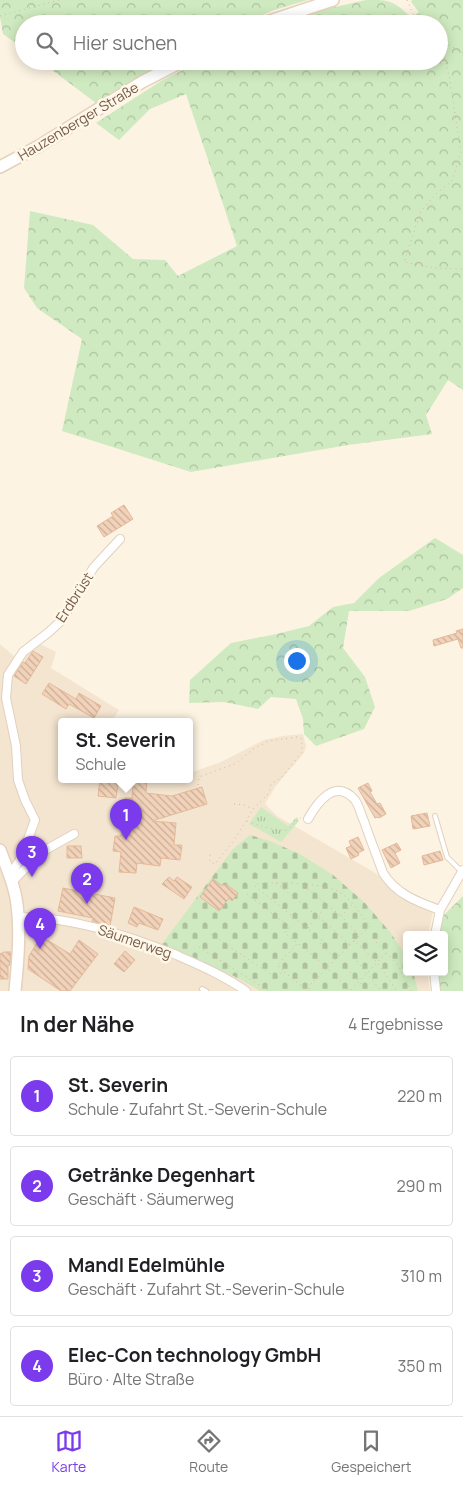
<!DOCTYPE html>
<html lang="de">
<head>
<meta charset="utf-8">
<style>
  body { margin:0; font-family:Manrope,sans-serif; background:#f6f6f6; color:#202124 }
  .controls { position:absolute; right:15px; bottom:15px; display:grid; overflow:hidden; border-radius:5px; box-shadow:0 2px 12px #0003 }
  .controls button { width:45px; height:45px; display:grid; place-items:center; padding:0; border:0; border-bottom:1px solid #e0e0e0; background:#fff; color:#202124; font:25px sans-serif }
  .you { position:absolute; left:296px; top:660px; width:18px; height:18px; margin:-12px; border:4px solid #fff; border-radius:50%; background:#1a73e8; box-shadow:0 0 0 8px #1a73e833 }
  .badge { display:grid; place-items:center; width:32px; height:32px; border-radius:50%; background:#7c3aed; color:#fff; font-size:16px; font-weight:700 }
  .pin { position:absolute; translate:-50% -41px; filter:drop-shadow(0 1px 2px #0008) }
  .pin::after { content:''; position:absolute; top:26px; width:18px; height:15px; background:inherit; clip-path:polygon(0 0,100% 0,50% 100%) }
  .popup { position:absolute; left:58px; top:718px; width:135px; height:65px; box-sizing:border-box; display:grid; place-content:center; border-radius:5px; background:#fff; filter:drop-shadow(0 1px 4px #0005); font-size:16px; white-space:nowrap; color:#757577 }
  .popup b { font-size:19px; color:#202124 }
  .popup::after { content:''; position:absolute; left:50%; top:100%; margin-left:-10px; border:10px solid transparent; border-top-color:#fff }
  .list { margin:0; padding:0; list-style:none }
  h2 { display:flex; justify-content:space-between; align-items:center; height:65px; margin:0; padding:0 20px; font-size:21px }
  h2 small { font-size:16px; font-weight:400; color:#757577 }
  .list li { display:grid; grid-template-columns:32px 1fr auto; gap:15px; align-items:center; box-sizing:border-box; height:80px; margin:0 10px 10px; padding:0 10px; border:1px solid #e0e0e0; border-radius:5px }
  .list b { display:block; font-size:19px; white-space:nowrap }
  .list p { margin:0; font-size:16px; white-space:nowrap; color:#757577 }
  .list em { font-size:16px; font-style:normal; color:#757577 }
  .icon { flex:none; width:28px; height:28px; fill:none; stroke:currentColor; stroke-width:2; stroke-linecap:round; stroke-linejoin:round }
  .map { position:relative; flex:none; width:463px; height:991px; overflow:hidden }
  .search { position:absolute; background:#fff; box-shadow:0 2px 12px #0003; left:15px; right:15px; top:15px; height:55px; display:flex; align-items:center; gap:12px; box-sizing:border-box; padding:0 18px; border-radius:28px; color:#757577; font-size:19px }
  .sheet { height:425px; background:#fff }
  nav { display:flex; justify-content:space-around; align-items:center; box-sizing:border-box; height:70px; border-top:1px solid #e0e0e0; background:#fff; font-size:14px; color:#757577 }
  nav a { display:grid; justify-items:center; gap:2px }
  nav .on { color:#7c3aed }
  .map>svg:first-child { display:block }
  .residential { fill:#f4e5d0 }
  .forest { fill:url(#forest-crowns) }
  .cemetery { fill:url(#cemetery-stones) }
  .park { fill:url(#park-tufts) }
  .building { fill:url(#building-back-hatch); stroke:#e5b99a }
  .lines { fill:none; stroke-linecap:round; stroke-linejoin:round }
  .lane-casing { stroke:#e1d0be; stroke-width:6 }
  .street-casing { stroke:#e1d0be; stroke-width:10 }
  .secondary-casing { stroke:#e6d1bc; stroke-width:14 }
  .path { stroke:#d7b69d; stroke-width:1; stroke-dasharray:1 4; stroke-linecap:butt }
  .lane { stroke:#fff; stroke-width:4 }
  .street { stroke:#fff; stroke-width:8 }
  .secondary { stroke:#fff; stroke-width:11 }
  .labels { text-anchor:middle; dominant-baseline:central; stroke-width:5; stroke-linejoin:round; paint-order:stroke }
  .street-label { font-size:14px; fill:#745a48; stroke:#fff7e8 }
</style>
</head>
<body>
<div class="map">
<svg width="463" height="991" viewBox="0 0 463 991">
  <defs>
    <pattern id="forest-crowns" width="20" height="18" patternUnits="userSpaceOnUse" patternTransform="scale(1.25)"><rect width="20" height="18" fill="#cfeac0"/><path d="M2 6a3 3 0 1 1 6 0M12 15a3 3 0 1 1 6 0" fill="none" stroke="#adc19e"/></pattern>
    <pattern id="cemetery-stones" width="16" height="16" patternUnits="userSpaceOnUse" patternTransform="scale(1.25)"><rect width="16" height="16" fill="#cfeac0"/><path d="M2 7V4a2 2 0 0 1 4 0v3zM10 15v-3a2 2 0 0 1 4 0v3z" fill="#adc19e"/></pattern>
    <pattern id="park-tufts" width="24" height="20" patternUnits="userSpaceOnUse" patternTransform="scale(1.25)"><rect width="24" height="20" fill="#cfeac0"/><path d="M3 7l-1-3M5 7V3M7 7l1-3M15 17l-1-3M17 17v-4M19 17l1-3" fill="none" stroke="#adc19e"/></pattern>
    <pattern id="building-back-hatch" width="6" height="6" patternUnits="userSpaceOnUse" patternTransform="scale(1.25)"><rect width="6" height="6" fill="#f2d2b9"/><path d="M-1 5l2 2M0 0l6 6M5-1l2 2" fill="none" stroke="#c9ad98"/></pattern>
  </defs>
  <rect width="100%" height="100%" fill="#fcf3e2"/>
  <path class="residential" d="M34,641L56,652L51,668L119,710L112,721H62V779H190V773L221,762L264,740L283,736L303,734L306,746L304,753L275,787L265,804L277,816L372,871L433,912L428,935H407V972H427L430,991H0V644L15,657Z"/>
  <path class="forest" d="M0,0H308L274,10L242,24H24V49L3,34L0,17Z
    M366,0C391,0 392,0 411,17L419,12L411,2L412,0H463V390L448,380L426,415L432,434L348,445L191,472L62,431L82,339L37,308L24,288L30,211L93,225L133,259L165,260L178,276L237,246L186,94L150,109L119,140L96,123L161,81L200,61H439V24H285L330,8Z
    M40,61H168L96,103Z
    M435,538L463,555V588L447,599L409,611H349L343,648L365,677L375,707L364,729L316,746L304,734L303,719L296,699L271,697L258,709L224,702L189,703L190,680L231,643L272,635L309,626L333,607L354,603L379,578Z
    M463,896V991H439L438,972H444V935H439L444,915Z"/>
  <path class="cemetery" d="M250,835L267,840L298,853L333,875L365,903L390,932L407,957V972H413L418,991H260C230,971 193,959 159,948L233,849Z"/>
  <path class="park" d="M261,807L288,826L297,817L299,821L281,842L249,824Z"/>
  <path class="building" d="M124,505L133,519L104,537L97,526L113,516L111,513Z
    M463,629V648H461L458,639L434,646L433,640L457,633L456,631Z
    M33,651L43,657L26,684L14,676L23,662L25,663Z
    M49,683L76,699L79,693L101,706L94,718L69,704L66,709L42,694Z
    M100,779H147L146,793L172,796L202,787L207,804L152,821L176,823L174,845H182L180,860L161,858L160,866L137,863L136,873L119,872L121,852L113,851L115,836H121L125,798H132L133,786L118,784L116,798L98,796Z
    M368,783L372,791L370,792L377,804L380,803L386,814L379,818L378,817L375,818L358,788Z
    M427,813L430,826L413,829L411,816Z
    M358,837L364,850L358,853L359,855L351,859L346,848L351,846L349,841Z
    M397,843L401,850L395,853L400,863L391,868L382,850Z
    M67,846H81L82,858H67Z
    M440,851L443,860L424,865L422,856Z
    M169,877L174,881L177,877L192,887L184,899L162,884Z
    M213,879L221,885H227L238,893L232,901L229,898L219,911L200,897Z
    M63,888L115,898L110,926L92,921L93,918L58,911Z
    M134,907L163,919L158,930L139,923L137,927L128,923Z
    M41,936L70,954L79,940L98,954L70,991H61L28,969L29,956Z
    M125,951L135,960L124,972L114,964Z
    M4,952H11L10,965H8V979H0V954Z"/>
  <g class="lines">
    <defs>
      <path id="lane" d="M435,816L447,857L461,871
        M202,989L206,991"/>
      <path id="street" d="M308,819C317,803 335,777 355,800C359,805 361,815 364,821C370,839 377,856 383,873C397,895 418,902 440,910
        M10,875L21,858L35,820L25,800L18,780L16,746L6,698L8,675L23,652L49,632L63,619L78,592L94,567L120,539
        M12,882L40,853L74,834
        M17,917C72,917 124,934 174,954C199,965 223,975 246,991
        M435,935L440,910L463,870
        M434,972L436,991"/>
      <path id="secondary" d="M261,24L333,0
        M0,167L39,146L142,82L183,61
        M0,850C6,866 13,881 16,898C21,928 18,961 15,991"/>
    </defs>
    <use href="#lane" class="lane-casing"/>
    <use href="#street" class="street-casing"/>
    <use href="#secondary" class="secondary-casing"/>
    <path class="path" d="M407,0L413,14L421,24
      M0,16L59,0
      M439,39L442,45L450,81L461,153L452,181L437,193L421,211L404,262L435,268L463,269
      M440,40L463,53
      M198,785L199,777L237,763L253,749L269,741L297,737L302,739V752L281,778L271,784L269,793L253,809L235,839L215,864L210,862V851
      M234,804L245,805L252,809
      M247,821C261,826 273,831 288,830L299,818H301
      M276,883L326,923L350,945
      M257,884C274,881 328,883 341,893C353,902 361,915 370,926L354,941L377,962L397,991
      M255,886L323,941L320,944L336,959
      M304,886L341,916
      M247,894L290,927L285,933L315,957L351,991
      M352,905L341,916L360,936
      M308,928L326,906
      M211,934L276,978L283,971L308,991
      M376,942L398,965L411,991
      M199,947L269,991
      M357,961L381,991
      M283,970L277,965L298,943
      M350,972L359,981L366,991
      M309,989L311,984L354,941
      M351,990L386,953"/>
    <use href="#lane" class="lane"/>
    <use href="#street" class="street"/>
    <use href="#secondary" class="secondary"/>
  </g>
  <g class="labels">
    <g class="street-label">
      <text transform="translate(78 121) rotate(-31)">Hauzenberger Straße</text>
      <text transform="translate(74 597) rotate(-57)">Erdbrüst</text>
      <text transform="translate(135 941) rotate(19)">Säumerweg</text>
    </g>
  </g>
</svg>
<div class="controls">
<button><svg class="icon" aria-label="layers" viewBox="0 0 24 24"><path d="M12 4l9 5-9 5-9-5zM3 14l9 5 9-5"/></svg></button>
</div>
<div class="you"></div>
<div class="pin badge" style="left:126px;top:840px">1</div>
<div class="popup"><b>St. Severin</b>Schule</div>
<div class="pin badge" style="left:87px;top:904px">2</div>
<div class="pin badge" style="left:32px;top:877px">3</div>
<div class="pin badge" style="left:40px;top:949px">4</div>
<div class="search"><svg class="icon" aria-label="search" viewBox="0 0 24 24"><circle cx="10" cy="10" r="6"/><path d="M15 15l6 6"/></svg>Hier suchen</div>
</div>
<section class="sheet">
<h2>In der Nähe<small>4 Ergebnisse</small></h2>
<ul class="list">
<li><span class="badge">1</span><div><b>St. Severin</b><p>Schule · Zufahrt St.-Severin-Schule</p></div><em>220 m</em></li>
<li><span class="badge">2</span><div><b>Getränke Degenhart</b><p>Geschäft · Säumerweg</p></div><em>290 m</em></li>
<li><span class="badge">3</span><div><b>Mandl Edelmühle</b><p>Geschäft · Zufahrt St.-Severin-Schule</p></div><em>310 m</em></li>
<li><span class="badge">4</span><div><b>Elec-Con technology GmbH</b><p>Büro · Alte Straße</p></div><em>350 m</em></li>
</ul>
</section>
<nav>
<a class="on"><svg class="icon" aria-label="map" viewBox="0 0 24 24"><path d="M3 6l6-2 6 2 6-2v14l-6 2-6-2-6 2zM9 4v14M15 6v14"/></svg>Karte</a>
<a><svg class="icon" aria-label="directions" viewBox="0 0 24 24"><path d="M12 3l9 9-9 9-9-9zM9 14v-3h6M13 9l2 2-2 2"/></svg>Route</a>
<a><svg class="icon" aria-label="saved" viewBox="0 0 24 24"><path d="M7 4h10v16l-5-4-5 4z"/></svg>Gespeichert</a>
</nav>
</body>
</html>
